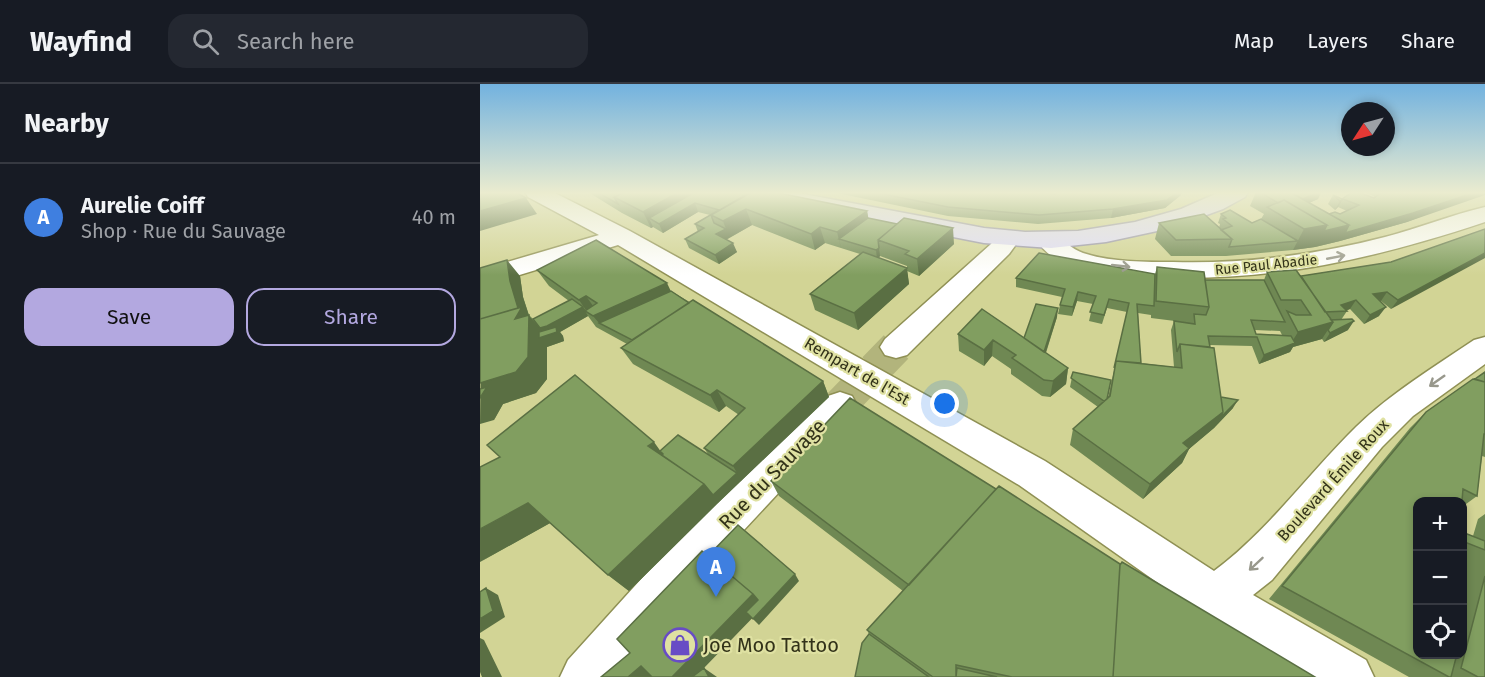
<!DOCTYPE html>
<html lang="en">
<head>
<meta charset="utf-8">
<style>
  body { margin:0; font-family:"Fira Sans",sans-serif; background:#242831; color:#f1f3f6 }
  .controls { position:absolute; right:18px; bottom:18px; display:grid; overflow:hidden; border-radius:12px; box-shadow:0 3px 9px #0003 }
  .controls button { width:54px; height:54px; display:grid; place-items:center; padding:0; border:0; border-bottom:2px solid #363941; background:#171b24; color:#f1f3f6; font:30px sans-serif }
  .compass { position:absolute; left:861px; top:18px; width:54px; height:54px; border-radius:50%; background:#171b24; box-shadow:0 3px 9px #0003; rotate:234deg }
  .you { position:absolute; left:465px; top:320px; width:21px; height:21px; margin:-15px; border:4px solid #fff; border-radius:50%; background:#1a73e8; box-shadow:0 0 0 9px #1a73e833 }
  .badge { display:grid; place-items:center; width:39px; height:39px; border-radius:50%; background:#b3a8e0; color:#fff; font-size:20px; font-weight:700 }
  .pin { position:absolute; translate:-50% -50px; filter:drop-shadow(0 2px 3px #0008) }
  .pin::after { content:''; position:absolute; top:32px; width:21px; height:18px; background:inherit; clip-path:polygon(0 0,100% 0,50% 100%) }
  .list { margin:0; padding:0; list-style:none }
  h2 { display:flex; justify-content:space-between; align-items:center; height:78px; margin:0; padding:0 24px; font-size:26px }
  h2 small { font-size:20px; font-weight:400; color:#9ea1a6 }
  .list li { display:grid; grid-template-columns:39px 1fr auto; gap:18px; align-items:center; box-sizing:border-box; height:108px; padding:0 24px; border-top:2px solid #363941 }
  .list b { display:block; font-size:22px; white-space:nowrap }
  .list p { margin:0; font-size:20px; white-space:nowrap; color:#9ea1a6 }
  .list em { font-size:20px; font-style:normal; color:#9ea1a6 }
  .actions { display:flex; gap:12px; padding:18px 24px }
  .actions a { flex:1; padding:14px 0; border:2px solid #b3a8e0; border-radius:18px; text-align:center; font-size:21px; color:#b3a8e0 }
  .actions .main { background:#b3a8e0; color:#111 }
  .icon { flex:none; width:33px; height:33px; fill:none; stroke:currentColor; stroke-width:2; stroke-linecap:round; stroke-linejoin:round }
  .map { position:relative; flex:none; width:1005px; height:593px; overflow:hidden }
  header { display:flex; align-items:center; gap:36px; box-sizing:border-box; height:84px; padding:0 30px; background:#171b24; border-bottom:2px solid #363941 }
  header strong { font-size:28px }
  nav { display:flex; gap:33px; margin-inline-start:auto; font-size:21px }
  .search { width:420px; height:54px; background:#242831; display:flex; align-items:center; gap:15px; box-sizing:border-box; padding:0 21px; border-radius:18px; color:#9ea1a6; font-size:22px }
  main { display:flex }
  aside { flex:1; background:#171b24 }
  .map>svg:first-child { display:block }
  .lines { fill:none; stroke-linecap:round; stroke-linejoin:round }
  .minor-tunnel { stroke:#b2b47c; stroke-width:34; stroke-dasharray:34 16; stroke-linecap:butt }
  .minor-casing { stroke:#8f9054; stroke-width:3 }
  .major-casing { stroke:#9794ab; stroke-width:3 }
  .minor { fill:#fff; fill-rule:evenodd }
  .major { fill:#e1defc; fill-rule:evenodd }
  .wall { fill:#6f8853; fill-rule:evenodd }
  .shaded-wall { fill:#5a6f43 }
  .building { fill:#819e60; stroke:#5a6f43; stroke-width:1.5 }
  .oneway { stroke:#98988c }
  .labels { text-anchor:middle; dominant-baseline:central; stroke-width:4.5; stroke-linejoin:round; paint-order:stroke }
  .far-street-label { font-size:14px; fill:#323219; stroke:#dfe1a2 }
  .street-label { font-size:16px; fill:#323219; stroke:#dfe1a2 }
  .near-street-label { font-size:20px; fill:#323219; stroke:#dfe1a2 }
  .near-poi-label { font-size:20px; fill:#323219; stroke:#dfe1a2; text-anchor:start }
</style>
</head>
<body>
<header>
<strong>Wayfind</strong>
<div class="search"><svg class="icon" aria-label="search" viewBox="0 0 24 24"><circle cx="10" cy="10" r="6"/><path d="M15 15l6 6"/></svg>Search here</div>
<nav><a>Map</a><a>Layers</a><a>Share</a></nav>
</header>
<main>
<aside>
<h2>Nearby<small></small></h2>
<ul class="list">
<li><span class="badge" style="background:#3f7fe0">A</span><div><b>Aurelie Coiff</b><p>Shop · Rue du Sauvage</p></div><em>40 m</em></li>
</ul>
<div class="actions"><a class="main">Save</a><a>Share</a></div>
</aside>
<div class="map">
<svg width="1005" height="593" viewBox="0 0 1005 593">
  <rect width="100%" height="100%" fill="#d2d495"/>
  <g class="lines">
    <path class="minor-tunnel" d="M360,321L416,263"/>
    <defs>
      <path id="minor" d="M45,108H73L150,147L565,377L734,487C789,446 828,390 876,343C911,309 954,283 994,256L1005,253V280L933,332L902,363L792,496L773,511L886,576L894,593H822L749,549L539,401L138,161L0,203V186L119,151L48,113Z
        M1005,123V138C888,177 779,201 655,192C619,189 578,188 556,156L560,151C580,146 585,163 603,169C630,178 665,178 693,178C765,180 835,171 905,153C939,144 971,131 1005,123Z
        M527,147L536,150L540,155L529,170L427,271L416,274L405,271L400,263L405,255L511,160L518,150Z
        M360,308L372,312L377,321L372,330L221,492L137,593H80L88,576L191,462L348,312Z"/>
      <path id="major" d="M268,108H313L504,144L545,148L598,147L655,138L701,125L740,108H768L765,113L743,125L691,144L626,158L571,164L504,159L299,119L271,113Z"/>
    </defs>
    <use href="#minor" class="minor-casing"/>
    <use href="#major" class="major-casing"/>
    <use href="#minor" class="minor"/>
    <use href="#major" class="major"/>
  </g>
  <path class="wall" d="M108,108H262L387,127L388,134L474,160L439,192L427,187L429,200L378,246L335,226L330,210L380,170L345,159L335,166L272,141L246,156L257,168L239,180L209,164L205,155L218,148L215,140L230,131L218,128L183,149L173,143L171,144L142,129ZM400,172L427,182V184L399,174Z
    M352,108H557L575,110L576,108H704L703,109L701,108V111L685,124L631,134L558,140L468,132Z
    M776,108H841L838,115L829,119L849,130H860L867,127L858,123L855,126L848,120L853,111L862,115L894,114L895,113L887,109V108H1005L927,138L860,157L835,163L813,166L746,172H691L675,155L679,139L741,146L739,144L740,140L738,139L741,130L772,139L781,135L784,130L770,122Z
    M1005,145L911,225L901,217L899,232L884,240L870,225L866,227H867L861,236L868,246L844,258L842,255L813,263L810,268L779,280L772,262L729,261L741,313L753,324L734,344L709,365L702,379L663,415L590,361L593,345L618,323L590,303L593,288L627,315L628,314L647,228L627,224L622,240L609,237L613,220L597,217L592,232L578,230L580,221L582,213L536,203V194L675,190L677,183L725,196H784L787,188L821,192L911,178ZM658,229L671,231V234L711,239L694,237L691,246L694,283L661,279ZM775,246L800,247L802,251L776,250Z
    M57,186L191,207L343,297L349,313L238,419L149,507L128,491L70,439L0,478L180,367L228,370L224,364L259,331L246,322L239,328L153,280L141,264L147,260L116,243L108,232L80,248L83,252L84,257L67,263V295L56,309L23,320L14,336L40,192L43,213L49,231L53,235L89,217L69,202Z
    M577,233L566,269L588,284L586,300L570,313L562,312L531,290V285L512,272L504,282L479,267L478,250L544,254Z
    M1005,288V373L1002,372L997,412L982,423V417H938L935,516L938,570H982V488L985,480L982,479V448L993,452L998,435L1005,430V593H929L789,515L930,344L946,328Z
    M291,397L516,405L640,480L835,593H375L389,550L387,546L423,507L299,412Z"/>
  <path class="shaded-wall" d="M199,108H230L169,134L173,143L171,144L163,128Z
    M697,108H702L701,111L685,124L631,134L633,125Z
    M839,108H841L838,115L810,127L814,119Z
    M996,108H1005V111L927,138L860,157L835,163L813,166L824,145L847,141H869Z
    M46,114L57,130L0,147V118Z
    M863,115L858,123L855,126L860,117Z
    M215,119L218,128L183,149L179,140Z
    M266,125L272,141L240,159L236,150L246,145L243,137Z
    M387,127L390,142L359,155L361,164L357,148Z
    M340,143L345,159L335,166L331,150Z
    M473,144L474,160L439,192L437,175Z
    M253,159L257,168L239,180L235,171Z
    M399,164L400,172L397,175L396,166Z
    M1005,169V174L911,225L918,216Z
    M27,176L40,192L43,213L49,232L60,244L103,223L107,228L105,227L108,232L80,248L83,252L84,257L67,263V295L56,309L23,320L14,336L0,340L1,262L30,197Z
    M427,184L429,200L378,246L374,229Z
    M187,199L195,216L119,239L113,232Z
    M598,208L597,217L592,232L593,223Z
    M907,208L901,217L893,210Z
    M106,212L118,229H108L99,216Z
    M876,216L870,225L864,227L861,221Z
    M906,223L899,232L884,240L890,231Z
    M578,224L577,233L561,283L562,274Z
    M874,237L868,246L844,258L850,249Z
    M853,238L842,255L813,263L810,268L779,280L784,271L810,261L818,248Z
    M513,256L512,272L504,282V266Z
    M588,284L586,300L570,313L573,297Z
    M343,297L349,313L238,419L149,507L128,491L224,400L257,389L253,382Z
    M237,306L246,322L239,328L230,311Z
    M758,316L753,324L734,344L709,365L702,379L663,415L670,400L703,359Z
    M174,358L189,379L168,362Z
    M48,419L72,438L0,478V445Z
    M315,490L319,497L279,541L273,535Z
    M6,504L18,511L25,533L0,549V535Z
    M273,510L284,522L224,584L237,593H192Z
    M0,554L4,556L22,593H2L0,588Z
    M161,582L176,593H148Z"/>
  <path class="building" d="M6,108H36L46,114L0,127V110Z
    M117,108H145L134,113L138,120Z
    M145,108H199L163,128L134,113Z
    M215,108H262L269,109L231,131L234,139L246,145L236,150L253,159L235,171L205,155L224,144L215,140L239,126L215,119L179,140L169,134Z
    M272,108H294L387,127L357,148L340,143L331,150L266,125L243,137L231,131Z
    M393,108H557L575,110L576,108H697L687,116L633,125L559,131L468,123Z
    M780,108H810L869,141L844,147L847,141L804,116L798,119Z
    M810,108H839L823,115Z
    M872,108H878L894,114L902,108H996L933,129L865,149L869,141L849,130L855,128L860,130L879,121L863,115L860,117L853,111L862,115Z
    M804,116L847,141L824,145L787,123Z
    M750,126L772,139L781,135L818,157L749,163L752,155L741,146L752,142L743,135L746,134L741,130Z
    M724,130L752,155L696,156L679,139Z
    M388,134L417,140L398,156L399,164L396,166L359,155Z
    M424,134L473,144L437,175L425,170L429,167L398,156Z
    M1005,145V169L918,216L907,208L893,210L906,223L890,231L876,216L861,221L867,227L845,228L821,192L911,178Z
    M116,156L187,199L113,232L105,227L117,219L106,212L99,216L57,186Z
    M383,168L427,184L374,229L330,210Z
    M559,169L675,190L674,222L657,220L661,279L636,277L634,284L649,219L629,215L624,231L610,228L616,212L598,208L593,223L580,221L585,205L536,194Z
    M27,176L30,197L38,224L0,235V184Z
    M677,183L724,188L729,223L676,217Z
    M816,186L853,238L818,248L807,227L816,231H831L821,216H801L787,188Z
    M725,196H784L805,238L771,236L776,250L811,252L815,259L784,271L777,253L728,252L730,263L700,260L697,268L694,237L715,240L714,230L726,231L729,223Z
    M191,207L209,219L152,256L119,239Z
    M92,215L103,223L67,242L60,244L53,235Z
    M213,216L343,297L253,382L224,364L265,324L237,306L230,311L141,264Z
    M556,220L578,224L564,268L544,254Z
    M42,223L35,235L49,231L48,273L36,288L0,299V235Z
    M502,225L588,284L573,297L564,296L532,274L536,271L513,256L504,266L478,250Z
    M872,235L874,237L850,249L848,246L853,238L851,236Z
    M76,243L77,248L59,254V248Z
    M700,260L734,264L743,328L703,359L709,364L670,400L593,345L630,312L636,277L702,284Z
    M593,288L631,296L627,315L624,317L591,294Z
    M1005,288V298L995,295Z
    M95,291L174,358L168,362L224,400L128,491L48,419L0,445V383L20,373L7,361Z
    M993,295L1005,298V350H1004L997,412L983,405L982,417H938V512L935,516L938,517V570H977L971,593H969L802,502L946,328Z
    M7,303L0,314V305Z
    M741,313L758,316L739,335L743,328Z
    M370,314L516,405L429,501L291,397Z
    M198,351L257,389L233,411L224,400L182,371L183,370L180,367Z
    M519,402L640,480L633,593H532L476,581V593H453L387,546Z
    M258,441L315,490L273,535L266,528L278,516L273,510L228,472Z
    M982,448L1005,457V466L982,457Z
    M222,467L273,510L192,593H172L161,582L148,593H121L150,569L137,555Z
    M642,478L835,593H633L640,481Z
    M1005,492V593H998L981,584Z
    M6,504L13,527L0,535V508Z
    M982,540L985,542L982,552Z
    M389,550L449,593H375L382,559Z
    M224,584L229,593H212Z
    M477,584L517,593H476Z"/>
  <defs><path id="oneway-shaft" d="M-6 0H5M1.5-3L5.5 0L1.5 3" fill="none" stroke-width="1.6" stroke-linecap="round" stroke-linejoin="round" transform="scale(1.5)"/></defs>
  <g class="oneway">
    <use href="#oneway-shaft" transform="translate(856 173) rotate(-11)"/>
    <use href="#oneway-shaft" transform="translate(641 182) rotate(6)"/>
    <use href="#oneway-shaft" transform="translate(957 297) rotate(145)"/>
    <use href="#oneway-shaft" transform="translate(776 480) rotate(137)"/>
  </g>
  <linearGradient id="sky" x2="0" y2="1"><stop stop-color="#72b2df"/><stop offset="0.57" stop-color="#ebeccf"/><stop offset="1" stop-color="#ebeccf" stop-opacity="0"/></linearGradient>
  <rect width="1005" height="191" fill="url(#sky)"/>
  <defs>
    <symbol id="shop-ring" viewBox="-11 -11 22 22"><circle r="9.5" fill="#dfe1a2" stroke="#684cc5" stroke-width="1.5"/><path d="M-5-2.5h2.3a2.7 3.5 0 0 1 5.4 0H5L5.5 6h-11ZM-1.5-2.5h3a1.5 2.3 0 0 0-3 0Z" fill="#684cc5"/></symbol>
  </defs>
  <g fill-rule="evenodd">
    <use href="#shop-ring" x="181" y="542" width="38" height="38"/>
  </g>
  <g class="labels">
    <g class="far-street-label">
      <text transform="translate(786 181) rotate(-6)">Rue Paul Abadie</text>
    </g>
    <g class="street-label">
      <text transform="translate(377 287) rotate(30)">Rempart de l'Est</text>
      <text transform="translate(853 396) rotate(-48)">Boulevard Émile Roux</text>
    </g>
    <g class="near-street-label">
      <text transform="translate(292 390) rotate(-46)">Rue du Sauvage</text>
    </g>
    <g class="near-poi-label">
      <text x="223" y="561">Joe Moo Tattoo</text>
    </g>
  </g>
</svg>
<div class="controls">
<button>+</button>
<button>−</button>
<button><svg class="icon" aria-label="locate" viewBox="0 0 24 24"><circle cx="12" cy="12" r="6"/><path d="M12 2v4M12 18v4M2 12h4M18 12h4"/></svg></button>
</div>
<svg class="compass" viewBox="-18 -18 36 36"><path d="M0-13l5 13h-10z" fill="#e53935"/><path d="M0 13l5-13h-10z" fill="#9ea1a6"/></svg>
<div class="you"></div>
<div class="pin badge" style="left:236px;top:513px;background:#3f7fe0">A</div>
</div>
</main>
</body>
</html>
